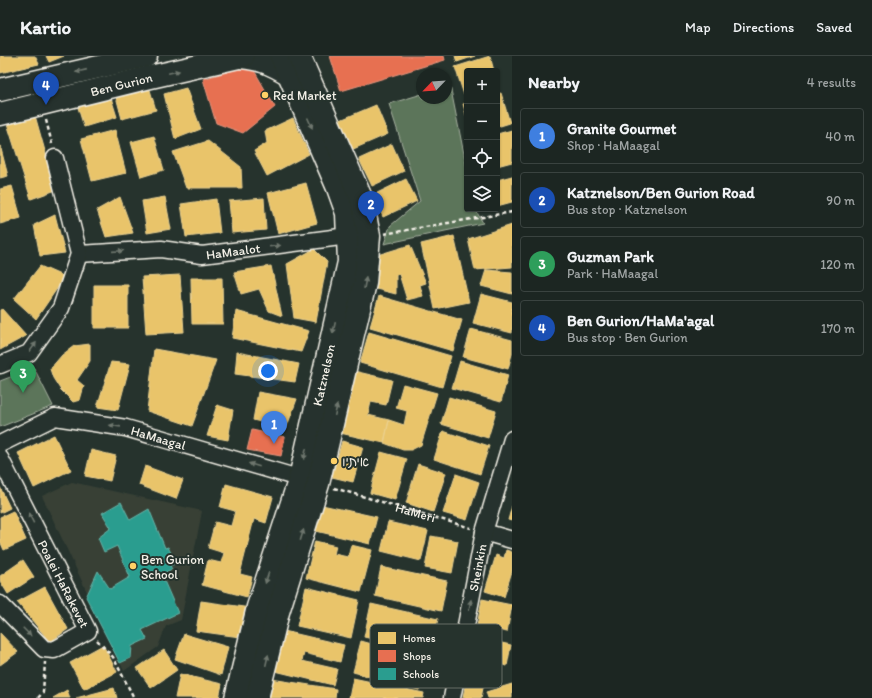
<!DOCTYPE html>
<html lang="en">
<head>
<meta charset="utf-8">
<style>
  body { margin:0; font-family:Itim,"Playpen Sans Hebrew",sans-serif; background:#252e2a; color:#f1f3f6 }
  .controls { position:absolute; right:12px; top:12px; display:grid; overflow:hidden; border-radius:4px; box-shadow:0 1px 3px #0004 }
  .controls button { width:36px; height:36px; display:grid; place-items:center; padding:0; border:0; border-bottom:1px solid #3a4340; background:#1c2622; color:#f1f3f6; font:20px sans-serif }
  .compass { position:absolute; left:416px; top:12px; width:36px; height:36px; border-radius:50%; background:#1c2622; box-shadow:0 1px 3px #0004; rotate:245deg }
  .you { position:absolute; left:268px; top:315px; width:14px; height:14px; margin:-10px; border:3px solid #fff; border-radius:50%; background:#1a73e8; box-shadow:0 0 0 6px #1a73e833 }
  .badge { display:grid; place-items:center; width:26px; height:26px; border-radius:50%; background:#ffd166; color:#fff; font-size:13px; font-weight:700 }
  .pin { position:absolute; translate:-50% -33px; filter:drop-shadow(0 1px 2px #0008) }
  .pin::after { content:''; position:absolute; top:21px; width:14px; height:12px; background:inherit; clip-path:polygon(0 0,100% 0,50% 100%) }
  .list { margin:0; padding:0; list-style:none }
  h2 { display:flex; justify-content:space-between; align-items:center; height:52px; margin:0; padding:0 16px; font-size:17px }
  h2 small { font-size:13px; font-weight:400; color:#a0a5a5 }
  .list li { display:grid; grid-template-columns:26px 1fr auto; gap:12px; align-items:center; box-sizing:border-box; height:56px; margin:0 8px 8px; padding:0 8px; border:1px solid #3a4340; border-radius:4px }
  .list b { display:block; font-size:15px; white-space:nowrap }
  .list p { margin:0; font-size:13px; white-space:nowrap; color:#a0a5a5 }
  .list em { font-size:13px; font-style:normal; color:#a0a5a5 }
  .icon { flex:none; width:22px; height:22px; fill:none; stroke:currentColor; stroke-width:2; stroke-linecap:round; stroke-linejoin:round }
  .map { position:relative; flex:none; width:512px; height:642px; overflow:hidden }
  header { display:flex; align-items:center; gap:24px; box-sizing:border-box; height:56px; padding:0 20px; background:#1c2622; border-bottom:1px solid #3a4340 }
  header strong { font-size:19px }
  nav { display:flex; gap:22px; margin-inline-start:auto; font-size:14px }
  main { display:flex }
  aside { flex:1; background:#1c2622 }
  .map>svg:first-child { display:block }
  .built { fill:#384136 }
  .green { fill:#5b745a; stroke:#a8b2a1 }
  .homes { fill:#e9c46a; stroke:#ecd290 }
  .shops { fill:#e76f51; stroke:#eb967e }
  .schools { fill:#2a9d8f; stroke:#67b6aa }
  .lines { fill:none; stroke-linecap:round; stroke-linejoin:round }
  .street-casing { stroke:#f4f1e8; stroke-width:19 }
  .secondary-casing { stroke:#f4f1e8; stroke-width:25 }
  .path { stroke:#f4f1e8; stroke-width:2.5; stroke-dasharray:4 3; stroke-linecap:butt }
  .street { stroke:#26332d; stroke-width:16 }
  .secondary { stroke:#26332d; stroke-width:22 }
  .oneway { fill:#6e766e }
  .poi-dot { fill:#ffd166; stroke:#26332d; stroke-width:1.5 }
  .labels { text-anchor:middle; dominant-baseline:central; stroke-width:4; stroke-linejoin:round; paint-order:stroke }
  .street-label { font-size:13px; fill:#f4f1e8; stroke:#26332d }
  .poi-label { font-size:13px; fill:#f4f1e8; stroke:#26332d; text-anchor:start }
  .key { fill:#26332d; stroke:#646c65; stroke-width:1 }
  .key-label { font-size:11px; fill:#f4f1e8 }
</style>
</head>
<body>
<header>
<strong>Kartio</strong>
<nav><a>Map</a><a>Directions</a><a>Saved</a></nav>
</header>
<main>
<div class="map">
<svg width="512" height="642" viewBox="0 0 512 642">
  <rect width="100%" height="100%" fill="#26332d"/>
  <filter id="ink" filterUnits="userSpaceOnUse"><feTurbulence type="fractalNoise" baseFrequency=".025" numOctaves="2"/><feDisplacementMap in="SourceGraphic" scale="8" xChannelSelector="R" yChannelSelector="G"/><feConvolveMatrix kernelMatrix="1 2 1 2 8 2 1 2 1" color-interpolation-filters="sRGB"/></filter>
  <g filter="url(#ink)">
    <path class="built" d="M72,426L202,455L181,564L166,570L158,591L124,615L42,440Z"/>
    <path class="green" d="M450,29L467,113V153H475L483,167L384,188L390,170L420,145L389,48L422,38V42H446V31Z
      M34,312L53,350L0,371V325Z"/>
    <path class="homes" d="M0,0H35L39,8L0,17Z
      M46,0H64L49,6Z
      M455,0H475L457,6Z
      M490,0L494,15H467V38L464,39L455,11Z
      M147,24L156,54L122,63L114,33Z
      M108,32L117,61L84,71L75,42Z
      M186,32L201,73L175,83L164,38Z
      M501,37L510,67L497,71V38Z
      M467,47V62L463,48Z
      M376,49L388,78L351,94L338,65Z
      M34,56L56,134L31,143L5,61Z
      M293,62L309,98L267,120L254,95L267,87L265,75Z
      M115,74L126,117L92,125L81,83Z
      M512,74V106L497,110V78Z
      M154,80L164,114L141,121L131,86Z
      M208,85L241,111L242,132H186L173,96Z
      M392,88L404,115L372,130L359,103Z
      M0,89L8,120L0,122Z
      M512,120V146L497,150V124Z
      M406,123L417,145L383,161L373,139Z
      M306,127L317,167L278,178L268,137Z
      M12,130L21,162L0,168V133Z
      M120,141L133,177L106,181L97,154Z
      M165,141L171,173L147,177L142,145Z
      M264,142L266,174L232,177L229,145Z
      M216,143L220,177L186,181L181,148Z
      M55,159L65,197L40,200L34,169Z
      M512,169V211L475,214L468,183Z
      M454,180L469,246L435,253L421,188Z
      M410,189L426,227L420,229L423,240L407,244L399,218L396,219V238L372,232L374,200Z
      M314,193L327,206L316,266L294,262L287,208Z
      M40,210L65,221L36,263L14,243Z
      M271,210L282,260L269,255L259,233L241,238L234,216Z
      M486,214L512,216V238L481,230Z
      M180,219L184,276L146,278L142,221Z
      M191,222H222L223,268H192Z
      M94,229H128V272H94Z
      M481,238L512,246V277L473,267Z
      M379,240L462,264L453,295L370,271Z
      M2,253L26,280L0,294V254Z
      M236,255L309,275L301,296L232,282Z
      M471,273L512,284V298L508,313L463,301Z
      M369,276L451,300L442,331L360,307Z
      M90,288V305L77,324L84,330L80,344L73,346L60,333L53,322L50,313L62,299L74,290Z
      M154,293L216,304L192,370L147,355Z
      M237,296L299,308L295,326L235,318Z
      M460,305L508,319L501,346L452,332Z
      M111,306L130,308L118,354L97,351Z
      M354,315L392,324L386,349L371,346L368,359L389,364L384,387L340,377Z
      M403,328L437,337L421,389L411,394H403L384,387L389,364L404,369L407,355L396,352Z
      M258,336L297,343L286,373L253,364Z
      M449,341L496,355L488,382L441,368Z
      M217,349L233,354L228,384L207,380Z
      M443,375L489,390L480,418L434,403Z
      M54,379L71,414L34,432L18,397Z
      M342,385L363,391L353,426L332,421Z
      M91,394L116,400L110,425L85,420Z
      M381,396L407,403L395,444L370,437Z
      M418,408L446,417L433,456L406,447Z
      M145,410L183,424L176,443L139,429Z
      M456,418L479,426L467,464L443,457Z
      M226,428L273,441L266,467L254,463L240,518L252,521L247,541L202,529L208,504L221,507L224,497L208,492L215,466L231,470L235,455L220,451Z
      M0,431L10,452L0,457Z
      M322,449L377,461L370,488L316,475Z
      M512,450V465L508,464Z
      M13,455L26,484L4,494L0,485V461Z
      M388,466L428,475L421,505L381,495Z
      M431,480L458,485L452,517L425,512Z
      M315,485L336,490L334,498L348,501L351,489L372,494L361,536L306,522Z
      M506,494L512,496V515L504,541L485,535L496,499L504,502Z
      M23,504L34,521L8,538L0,525V520Z
      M381,511L447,525L441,555L375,540Z
      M45,531L68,573L50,586L17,546Z
      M306,531L359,544L351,582L297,570Z
      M482,543L512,549L507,576L477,570Z
      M201,545L251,552L240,581L196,575Z
      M371,548L438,563L430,596L364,581Z
      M284,575L344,589L340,606L304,597L302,605L337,613L333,629L275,615Z
      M0,577L18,596L0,609Z
      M184,578L228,591L221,619L175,603Z
      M474,581L511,589L507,610L470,601Z
      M361,585L427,603L419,634L353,616Z
      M103,589L117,616L84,633L70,607Z
      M164,594L177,614L151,632L137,612Z
      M180,618L222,628L219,642H175Z
      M353,622L424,637L423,642H349Z
      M271,623L336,633L335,642H269Z
      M466,624L484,627L481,642H463Z
      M512,628V642H488L486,636Z
      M114,632L117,642H76Z
      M67,634L70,642H53Z"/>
    <path class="shops" d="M330,0H444L445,4L341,35Z
      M251,9L275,51L243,77L216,67L203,23Z
      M252,374L285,381L281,400L247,394Z"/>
    <path class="schools" d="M121,446L130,464L149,453L165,492L168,491L176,507L170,510L172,513L161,518L178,557L142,574L147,583L132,590L131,602L120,607L86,541L98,515L110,533L130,521L117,490L104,496L98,482L111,472L102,457Z"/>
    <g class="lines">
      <defs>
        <g id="street">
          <path id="s2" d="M79,198L161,193L202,199L348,180L352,172"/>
          <path d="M0,309L29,297L61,252L79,198L55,102"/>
          <path id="s3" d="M0,388L55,361L126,372L309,425"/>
          <path id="s4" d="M0,402L88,575L54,594L44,593L0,548"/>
          <path d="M484,476L512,484"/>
          <path id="s5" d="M452,642L484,476L512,383"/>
        </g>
        <g id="secondary">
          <path d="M241,1C262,3 270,7 289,18"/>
          <path d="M0,34L146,0"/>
          <path id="s6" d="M0,58L146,22L243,0"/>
          <path id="s7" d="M236,642L258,551L300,422L349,206L347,157L338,132L281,0"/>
          <path d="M257,642L278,556L318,428L365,227L369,180L362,144L299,0"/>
        </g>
      </defs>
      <use href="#street" class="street-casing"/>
      <use href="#secondary" class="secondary-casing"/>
      <g class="path">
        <path d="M46,64L52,88"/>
        <path d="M384,178L512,156"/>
        <path id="s1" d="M334,432L471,472"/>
        <path d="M97,584L113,601L134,642"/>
        <path d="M38,642L43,636L45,606"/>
      </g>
      <use href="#street" class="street"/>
      <use href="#secondary" class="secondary"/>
    </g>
    <defs><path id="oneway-solid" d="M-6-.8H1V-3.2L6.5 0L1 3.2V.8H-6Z"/></defs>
    <g class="oneway">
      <use href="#oneway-solid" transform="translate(81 15) rotate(167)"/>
      <use href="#oneway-solid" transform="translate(174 16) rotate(-12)"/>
      <use href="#oneway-solid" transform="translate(310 67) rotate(66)"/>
      <use href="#oneway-solid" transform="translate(275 190) rotate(-7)"/>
      <use href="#oneway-solid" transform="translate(118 195) rotate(-4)"/>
      <use href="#oneway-solid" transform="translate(365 227) rotate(-80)"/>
      <use href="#oneway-solid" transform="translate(334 272) rotate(103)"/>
      <use href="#oneway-solid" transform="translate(33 291) rotate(-55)"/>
      <use href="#oneway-solid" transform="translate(336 354) rotate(-77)"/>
      <use href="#oneway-solid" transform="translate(115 370) rotate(-172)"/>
      <use href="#oneway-solid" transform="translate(305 398) rotate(103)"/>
      <use href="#oneway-solid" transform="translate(254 409) rotate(-163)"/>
      <use href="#oneway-solid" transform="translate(31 462) rotate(-117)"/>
      <use href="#oneway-solid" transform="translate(302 479) rotate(-73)"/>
      <use href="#oneway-solid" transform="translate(267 522) rotate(108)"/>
      <use href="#oneway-solid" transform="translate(470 549) rotate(-79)"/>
      <use href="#oneway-solid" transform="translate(27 576) rotate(45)"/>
      <use href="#oneway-solid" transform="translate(267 604) rotate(-77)"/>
    </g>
  </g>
  <g class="poi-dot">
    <circle cx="265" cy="39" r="4"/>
    <circle cx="334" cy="405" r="4"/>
    <circle cx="133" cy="510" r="4"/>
  </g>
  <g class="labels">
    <g class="street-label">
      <text stroke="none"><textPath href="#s6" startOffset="125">Ben Gurion</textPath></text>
      <text stroke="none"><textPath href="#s2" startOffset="155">HaMaalot</textPath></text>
      <text stroke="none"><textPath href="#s7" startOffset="335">Katznelson</textPath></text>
      <text stroke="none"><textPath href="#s3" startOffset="167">HaMaagal</textPath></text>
      <text stroke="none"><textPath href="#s1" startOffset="85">HaMeri</textPath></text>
      <text stroke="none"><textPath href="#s5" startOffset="133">Sheinkin</textPath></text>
      <text stroke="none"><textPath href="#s4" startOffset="141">Poalei HaRakevet</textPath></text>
    </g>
    <g class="poi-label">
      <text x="273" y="39">Red Market</text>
      <text x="342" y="405">איתיו</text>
      <text x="141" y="503">Ben Gurion<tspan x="141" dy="15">School</tspan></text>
    </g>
  </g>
  <rect x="370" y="568" width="132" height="64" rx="6" class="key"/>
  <rect x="378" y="576" width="18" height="12" fill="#e9c46a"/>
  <rect x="378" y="594" width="18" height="12" fill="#e76f51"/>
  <rect x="378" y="612" width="18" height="12" fill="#2a9d8f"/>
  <g class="key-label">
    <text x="403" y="586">Homes</text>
    <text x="403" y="604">Shops</text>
    <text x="403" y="622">Schools</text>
  </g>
</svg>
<div class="controls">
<button>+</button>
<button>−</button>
<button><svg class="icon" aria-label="locate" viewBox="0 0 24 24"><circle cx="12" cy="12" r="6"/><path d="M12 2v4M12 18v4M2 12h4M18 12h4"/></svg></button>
<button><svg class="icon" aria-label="layers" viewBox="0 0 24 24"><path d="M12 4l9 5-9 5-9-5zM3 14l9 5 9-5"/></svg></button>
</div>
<svg class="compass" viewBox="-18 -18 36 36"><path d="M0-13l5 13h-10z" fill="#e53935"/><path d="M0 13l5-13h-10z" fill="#a0a5a5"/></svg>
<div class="you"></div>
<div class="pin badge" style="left:274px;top:388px;background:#3f7fe0">1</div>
<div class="pin badge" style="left:371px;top:168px;background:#1a4fb4">2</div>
<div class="pin badge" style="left:23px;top:337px;background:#2e9e5b">3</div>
<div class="pin badge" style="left:46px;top:49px;background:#1a4fb4">4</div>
</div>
<aside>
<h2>Nearby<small>4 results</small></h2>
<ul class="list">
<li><span class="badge" style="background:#3f7fe0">1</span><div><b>Granite Gourmet</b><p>Shop · HaMaagal</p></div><em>40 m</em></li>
<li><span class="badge" style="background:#1a4fb4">2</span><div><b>Katznelson/Ben Gurion Road</b><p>Bus stop · Katznelson</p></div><em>90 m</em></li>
<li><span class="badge" style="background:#2e9e5b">3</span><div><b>Guzman Park</b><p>Park · HaMaagal</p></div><em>120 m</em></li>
<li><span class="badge" style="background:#1a4fb4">4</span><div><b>Ben Gurion/HaMa'agal</b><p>Bus stop · Ben Gurion</p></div><em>170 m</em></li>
</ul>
</aside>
</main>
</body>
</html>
